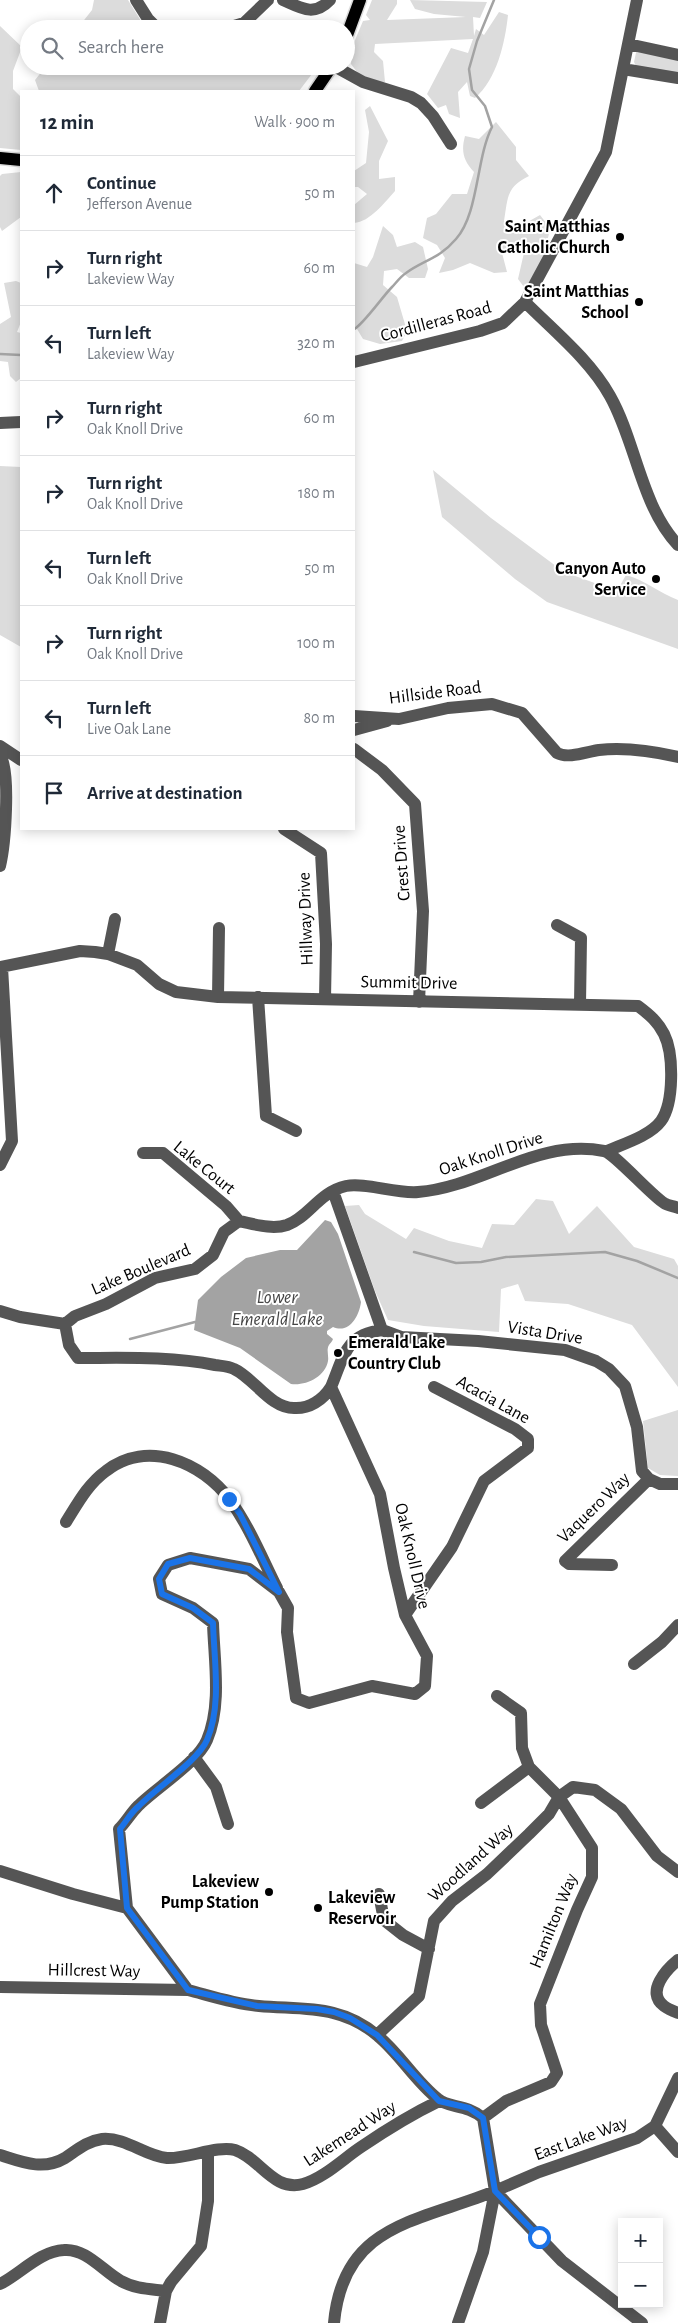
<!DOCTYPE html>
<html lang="en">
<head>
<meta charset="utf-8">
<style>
  body { margin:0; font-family:"Alegreya Sans",sans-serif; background:#f6f6f7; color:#1f2937 }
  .controls { position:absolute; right:15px; bottom:15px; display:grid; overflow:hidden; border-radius:0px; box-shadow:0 2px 12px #0003 }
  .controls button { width:45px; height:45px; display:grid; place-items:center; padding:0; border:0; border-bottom:1px solid #e0e1e3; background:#fff; color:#1f2937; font:25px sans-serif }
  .stop { position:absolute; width:15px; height:15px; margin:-11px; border:4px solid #1a73e8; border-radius:50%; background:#fff }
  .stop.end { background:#1a73e8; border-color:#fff; box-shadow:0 1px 5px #0008 }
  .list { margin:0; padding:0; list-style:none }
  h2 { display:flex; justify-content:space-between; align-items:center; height:65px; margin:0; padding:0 20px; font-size:21px }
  h2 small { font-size:16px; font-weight:400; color:#747a83 }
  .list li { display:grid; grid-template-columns:32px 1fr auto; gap:15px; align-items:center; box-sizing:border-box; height:75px; padding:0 20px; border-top:1px solid #e0e1e3 }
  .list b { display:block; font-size:19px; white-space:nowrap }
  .list p { margin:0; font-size:16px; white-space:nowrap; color:#747a83 }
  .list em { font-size:16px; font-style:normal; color:#747a83 }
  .icon { flex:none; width:28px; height:28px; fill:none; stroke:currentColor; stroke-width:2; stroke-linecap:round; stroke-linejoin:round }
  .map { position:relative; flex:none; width:678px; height:2323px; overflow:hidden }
  .search { position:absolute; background:#fff; box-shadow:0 2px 12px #0003; left:20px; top:20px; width:335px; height:55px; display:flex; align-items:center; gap:12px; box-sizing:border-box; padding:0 18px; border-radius:28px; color:#747a83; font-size:19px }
  .panel { position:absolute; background:#fff; box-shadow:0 2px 12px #0003; left:20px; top:90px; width:335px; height:740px; border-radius:0px }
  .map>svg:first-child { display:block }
  .green { fill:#dcdcdc }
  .water { fill:#a3a3a3 }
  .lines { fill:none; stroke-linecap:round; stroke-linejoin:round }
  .stream { stroke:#a3a3a3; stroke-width:2.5 }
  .major-casing { stroke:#dbdbdb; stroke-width:15 }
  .minor { stroke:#555; stroke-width:12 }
  .major { stroke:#000; stroke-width:12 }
  .route { stroke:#1a73e8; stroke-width:6 }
  .poi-dot { fill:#000; stroke:#fff; stroke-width:2 }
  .labels { text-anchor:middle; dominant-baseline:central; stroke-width:4; stroke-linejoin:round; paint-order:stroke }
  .poi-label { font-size:18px; font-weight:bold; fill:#000; stroke:#fff; text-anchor:end }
  .street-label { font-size:18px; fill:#000; stroke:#fff }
  .water-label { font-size:19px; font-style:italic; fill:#444; stroke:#fff }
</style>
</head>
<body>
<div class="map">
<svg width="678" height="2323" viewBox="0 0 678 2323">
  <rect width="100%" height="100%" fill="#fff"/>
  <path class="green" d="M94,0H128L146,29H77L92,10Z
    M372,0H397V4L387,20L466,17L434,14L415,9L410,0L487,2L480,18L473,17L474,36L476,29L484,35L499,12L508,15C505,43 497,79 475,98L470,96L467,82L458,92L460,118L449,114L446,105L438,108L427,94L451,48L468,53L473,39L375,44L374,52L383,61L385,82L372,85L360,76L351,64L352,49L355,45H353L363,21L370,20L366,15Z
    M0,26L22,47L13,71V89L21,97V150L0,148Z
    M637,48L678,58V73L636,66L634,62Z
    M46,66H318L299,91H39L35,80Z
    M370,106L388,141L379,161V179L395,177V191C385,202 370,222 354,223V205L367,194L358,187H354V171L366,163L369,132L365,110Z
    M496,122L516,147V160L529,176C506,187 508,198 504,221L517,228L540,215L550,228C546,249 541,273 524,287L518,279L526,244L512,245L502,253L507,272L494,273L470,263L453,270L439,273L445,258L437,245L423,238L427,218L436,214L452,194H467L474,172C463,160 461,151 465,136L479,139Z
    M21,172V217L2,231L0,227V176L2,174Z
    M383,226L393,235L397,247L415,242L423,247L428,269L425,278H409L397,269L384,271L383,285L397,297L407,331L402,341L380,344L363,339L354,324V263L367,267L373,257Z
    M16,281L21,283V322L17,332L21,333V378L16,382L10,376L8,362L0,361V324L11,317L4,283Z
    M0,466L21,467V647L0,635Z
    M433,470L491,518L564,572L617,591L626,575C645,580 659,593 678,600V649L547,602L515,579L442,517Z
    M536,1199L553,1201L569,1234L597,1206L634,1247L674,1259L678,1266V1387L632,1325L568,1304L525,1301L518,1284L501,1289L499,1332L424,1326L388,1320L375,1291L345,1206L359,1205L365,1214L406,1239L414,1228L449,1241L482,1248L492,1224L514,1225Z
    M678,1410V1476L660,1475L648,1468L643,1421Z"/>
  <path class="water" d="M325,1220L331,1222L338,1234L361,1302C359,1317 349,1334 333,1327L327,1331V1334L333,1339C332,1342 330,1343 329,1345C326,1350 329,1356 328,1361C325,1377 306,1386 291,1384L240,1348L194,1330L198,1300L221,1277L246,1258L280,1250H297Z"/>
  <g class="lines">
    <path class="stream" d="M354,329C362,326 383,296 392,287C396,283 400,277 406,273C424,260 439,259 456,239C479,213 476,158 492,127L485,106L472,90L469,69L477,41L494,0
      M0,354L21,355
      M414,1252L456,1263L481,1262L506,1257L605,1252L637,1261L678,1278
      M130,1339L195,1322"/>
    <defs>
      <path id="major" d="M346,38L360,0
        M315,91L332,66
        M0,158L21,160"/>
    </defs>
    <use href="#major" class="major-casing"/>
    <path class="minor" d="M136,0L148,19L158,29
      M283,0C301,8 314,17 330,0
      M224,29L244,23L268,0
      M628,44L678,55
      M334,66L363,82L411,97L421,103L433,116L451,144
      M623,69L678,78
      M525,302C554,331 590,360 610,396C636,442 641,506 678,545
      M354,362L480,331L503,323L525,302L606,152L637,0
      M0,423L21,422
      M354,716L399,719L448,708L492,704L522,713L557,753C568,759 586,752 599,750C626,747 652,751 678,757
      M354,730L387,721
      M0,746L21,760
      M354,749L382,770L415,804L423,911L419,1002
      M0,755C11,772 5,845 0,866
      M284,829L321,853L326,944L325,999
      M557,925L581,938L580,1004
      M108,954L115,919
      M0,967L80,951L95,952L108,954L137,965L159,984L176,992L218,997L638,1006C650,1015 658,1022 664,1034C674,1054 674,1103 661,1121C650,1136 623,1144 607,1151
      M218,997L219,928
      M258,997L266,1116L296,1131
      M143,1153H163L226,1206L239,1221
      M0,1165L12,1141L2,967
      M0,1311L20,1317L65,1324
      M382,1330L401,1337L478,1341L565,1350L596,1361L609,1369L625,1386L637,1427L642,1471L649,1479L660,1484H678
      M331,1387C323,1400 309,1409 294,1408C270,1408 254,1378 234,1369C228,1366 221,1366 215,1365C171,1356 123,1358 78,1358L69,1345L65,1324L75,1316L106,1304L155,1278L195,1269L213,1255L224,1232L239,1221C254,1224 272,1230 287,1225C309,1217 319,1192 346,1186C365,1182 396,1194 418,1192C482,1187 537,1138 604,1151C614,1153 651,1195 664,1203C668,1206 674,1206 678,1208
      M66,1522C78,1503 88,1484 106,1471C147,1439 202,1462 230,1500C249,1526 262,1558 277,1588
      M612,1565L569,1564L565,1561L649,1479
      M405,1615L452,1547L484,1481L528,1448V1439L515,1429L434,1387
      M634,1664L662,1642L678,1625
      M194,1757L216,1787L228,1824
      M481,1803L529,1767
      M0,1871L73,1894L127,1908L188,1990C211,1996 235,2004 259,2006C303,2010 341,2004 378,2036C400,2054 415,2081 438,2099C448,2108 467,2104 483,2118L495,2191L483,2252L458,2323
      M379,1894L384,1920L403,1935L429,1949
      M127,1908L119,1829C126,1822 131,1813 138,1806C156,1788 198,1762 207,1740C222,1705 214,1660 213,1623L193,1608L162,1594L159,1579L168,1565L190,1558L249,1569L279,1592L288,1608L287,1632L296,1698L309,1703L372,1686L415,1694L425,1686L427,1656L405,1615L394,1568L380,1494L331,1387C344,1356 345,1335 382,1330L333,1191
      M678,1960C667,1969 645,1992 664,2006C668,2009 673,2011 678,2013
      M0,1987L188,1990
      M377,2035L419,1996L434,1921L452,1901L487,1874L529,1834L549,1814L559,1797L573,1787L595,1790L621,1809L657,1856L678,1872
      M483,2118L506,2101L551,2082L557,2073L541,2025L540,2004L577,1910L592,1877V1848L559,1797L529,1767L522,1748L521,1713L497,1696
      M655,2126L678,2152
      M0,2155C22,2162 43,2171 65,2158C77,2150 87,2141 102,2139C126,2137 145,2156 167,2158C187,2159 218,2145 235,2150C260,2158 273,2192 303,2184C324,2178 343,2159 361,2147C386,2130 412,2114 439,2101
      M495,2191L539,2172L637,2138L655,2126L678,2078
      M0,2284C20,2274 40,2251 64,2250C86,2248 104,2272 121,2281C135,2289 151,2289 166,2291
      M160,2323L166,2291L171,2282L201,2246L208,2201V2153
      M334,2323C343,2223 419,2222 495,2191L562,2261L642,2323"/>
    <use href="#major" class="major"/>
  </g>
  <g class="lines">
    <path class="route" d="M229,1499L240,1514L279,1592L249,1569L190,1558L168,1564L159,1579L162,1594L193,1608L213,1623C214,1660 222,1705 207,1740C198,1761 156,1788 139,1806C131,1812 126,1822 120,1829L127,1908L188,1990L257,2006L317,2009L334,2012L350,2018L377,2035L439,2101L469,2108L483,2118L495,2191L539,2237"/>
  </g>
  <g class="poi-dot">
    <circle cx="620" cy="237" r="5"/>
    <circle cx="639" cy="302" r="5"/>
    <circle cx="656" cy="579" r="5"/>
    <circle cx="338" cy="1353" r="5"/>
    <circle cx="269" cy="1892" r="5"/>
    <circle cx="318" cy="1908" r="5"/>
  </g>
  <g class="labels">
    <g class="poi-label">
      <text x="610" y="227">Saint Matthias<tspan x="610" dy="21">Catholic Church</tspan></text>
      <text x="629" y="292">Saint Matthias<tspan x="629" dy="21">School</tspan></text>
      <text x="646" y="569">Canyon Auto<tspan x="646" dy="21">Service</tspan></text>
      <text x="348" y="1343" text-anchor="start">Emerald Lake<tspan x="348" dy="21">Country Club</tspan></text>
      <text x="259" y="1882">Lakeview<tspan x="259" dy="21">Pump Station</tspan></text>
      <text x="328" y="1898" text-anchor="start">Lakeview<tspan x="328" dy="21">Reservoir</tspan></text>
    </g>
    <g class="street-label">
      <text transform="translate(436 322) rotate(-15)">Cordilleras Road</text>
      <text transform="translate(435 693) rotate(-7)">Hillside Road</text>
      <text transform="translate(402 863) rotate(-94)">Crest Drive</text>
      <text transform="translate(306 919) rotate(-92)">Hillway Drive</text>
      <text transform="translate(409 983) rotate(1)">Summit Drive</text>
      <text transform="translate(491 1154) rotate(-18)">Oak Knoll Drive</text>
      <text transform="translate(204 1168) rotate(39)">Lake Court</text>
      <text transform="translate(141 1270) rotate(-23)">Lake Boulevard</text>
      <text transform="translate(545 1333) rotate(9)">Vista Drive</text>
      <text transform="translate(493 1400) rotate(29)">Acacia Lane</text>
      <text transform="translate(594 1508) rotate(-44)">Vaquero Way</text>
      <text transform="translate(412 1556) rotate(77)">Oak Knoll Drive</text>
      <text transform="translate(471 1863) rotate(-42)">Woodland Way</text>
      <text transform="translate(554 1921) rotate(-68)">Hamilton Way</text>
      <text transform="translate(94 1971) rotate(1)">Hillcrest Way</text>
      <text transform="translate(350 2134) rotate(-33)">Lakemead Way</text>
      <text transform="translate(581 2139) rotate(-20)">East Lake Way</text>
    </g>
    <g class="water-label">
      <text x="277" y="1297">Lower<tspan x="277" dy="22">Emerald Lake</tspan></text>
    </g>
  </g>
</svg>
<div class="controls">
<button>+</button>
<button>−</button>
</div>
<div class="stop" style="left:539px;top:2237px"></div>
<div class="stop end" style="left:229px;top:1499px"></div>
<div class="search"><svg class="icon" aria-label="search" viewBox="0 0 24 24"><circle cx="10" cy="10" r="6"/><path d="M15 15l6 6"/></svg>Search here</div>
<section class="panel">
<h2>12 min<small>Walk · 900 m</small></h2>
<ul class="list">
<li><svg class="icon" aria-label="ahead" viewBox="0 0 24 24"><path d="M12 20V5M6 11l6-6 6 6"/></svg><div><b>Continue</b><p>Jefferson Avenue</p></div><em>50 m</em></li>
<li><svg class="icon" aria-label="right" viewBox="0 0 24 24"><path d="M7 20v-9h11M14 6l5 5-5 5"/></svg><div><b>Turn right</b><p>Lakeview Way</p></div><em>60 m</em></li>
<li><svg class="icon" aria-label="left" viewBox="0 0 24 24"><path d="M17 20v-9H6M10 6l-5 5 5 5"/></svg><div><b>Turn left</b><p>Lakeview Way</p></div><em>320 m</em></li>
<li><svg class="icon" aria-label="right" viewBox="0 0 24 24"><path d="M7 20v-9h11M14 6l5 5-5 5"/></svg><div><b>Turn right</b><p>Oak Knoll Drive</p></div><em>60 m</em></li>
<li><svg class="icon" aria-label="right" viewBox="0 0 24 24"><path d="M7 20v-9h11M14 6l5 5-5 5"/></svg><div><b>Turn right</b><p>Oak Knoll Drive</p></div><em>180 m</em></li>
<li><svg class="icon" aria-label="left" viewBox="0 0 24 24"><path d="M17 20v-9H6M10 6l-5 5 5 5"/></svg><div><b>Turn left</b><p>Oak Knoll Drive</p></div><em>50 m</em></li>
<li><svg class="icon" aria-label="right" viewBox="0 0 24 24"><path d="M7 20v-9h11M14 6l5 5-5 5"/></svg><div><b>Turn right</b><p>Oak Knoll Drive</p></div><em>100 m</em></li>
<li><svg class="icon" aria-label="left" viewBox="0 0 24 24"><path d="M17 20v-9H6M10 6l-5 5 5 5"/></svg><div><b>Turn left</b><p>Live Oak Lane</p></div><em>80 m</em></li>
<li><svg class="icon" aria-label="arrive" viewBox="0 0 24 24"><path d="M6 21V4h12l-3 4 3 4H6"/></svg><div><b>Arrive at destination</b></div></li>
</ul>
</section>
</div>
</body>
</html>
